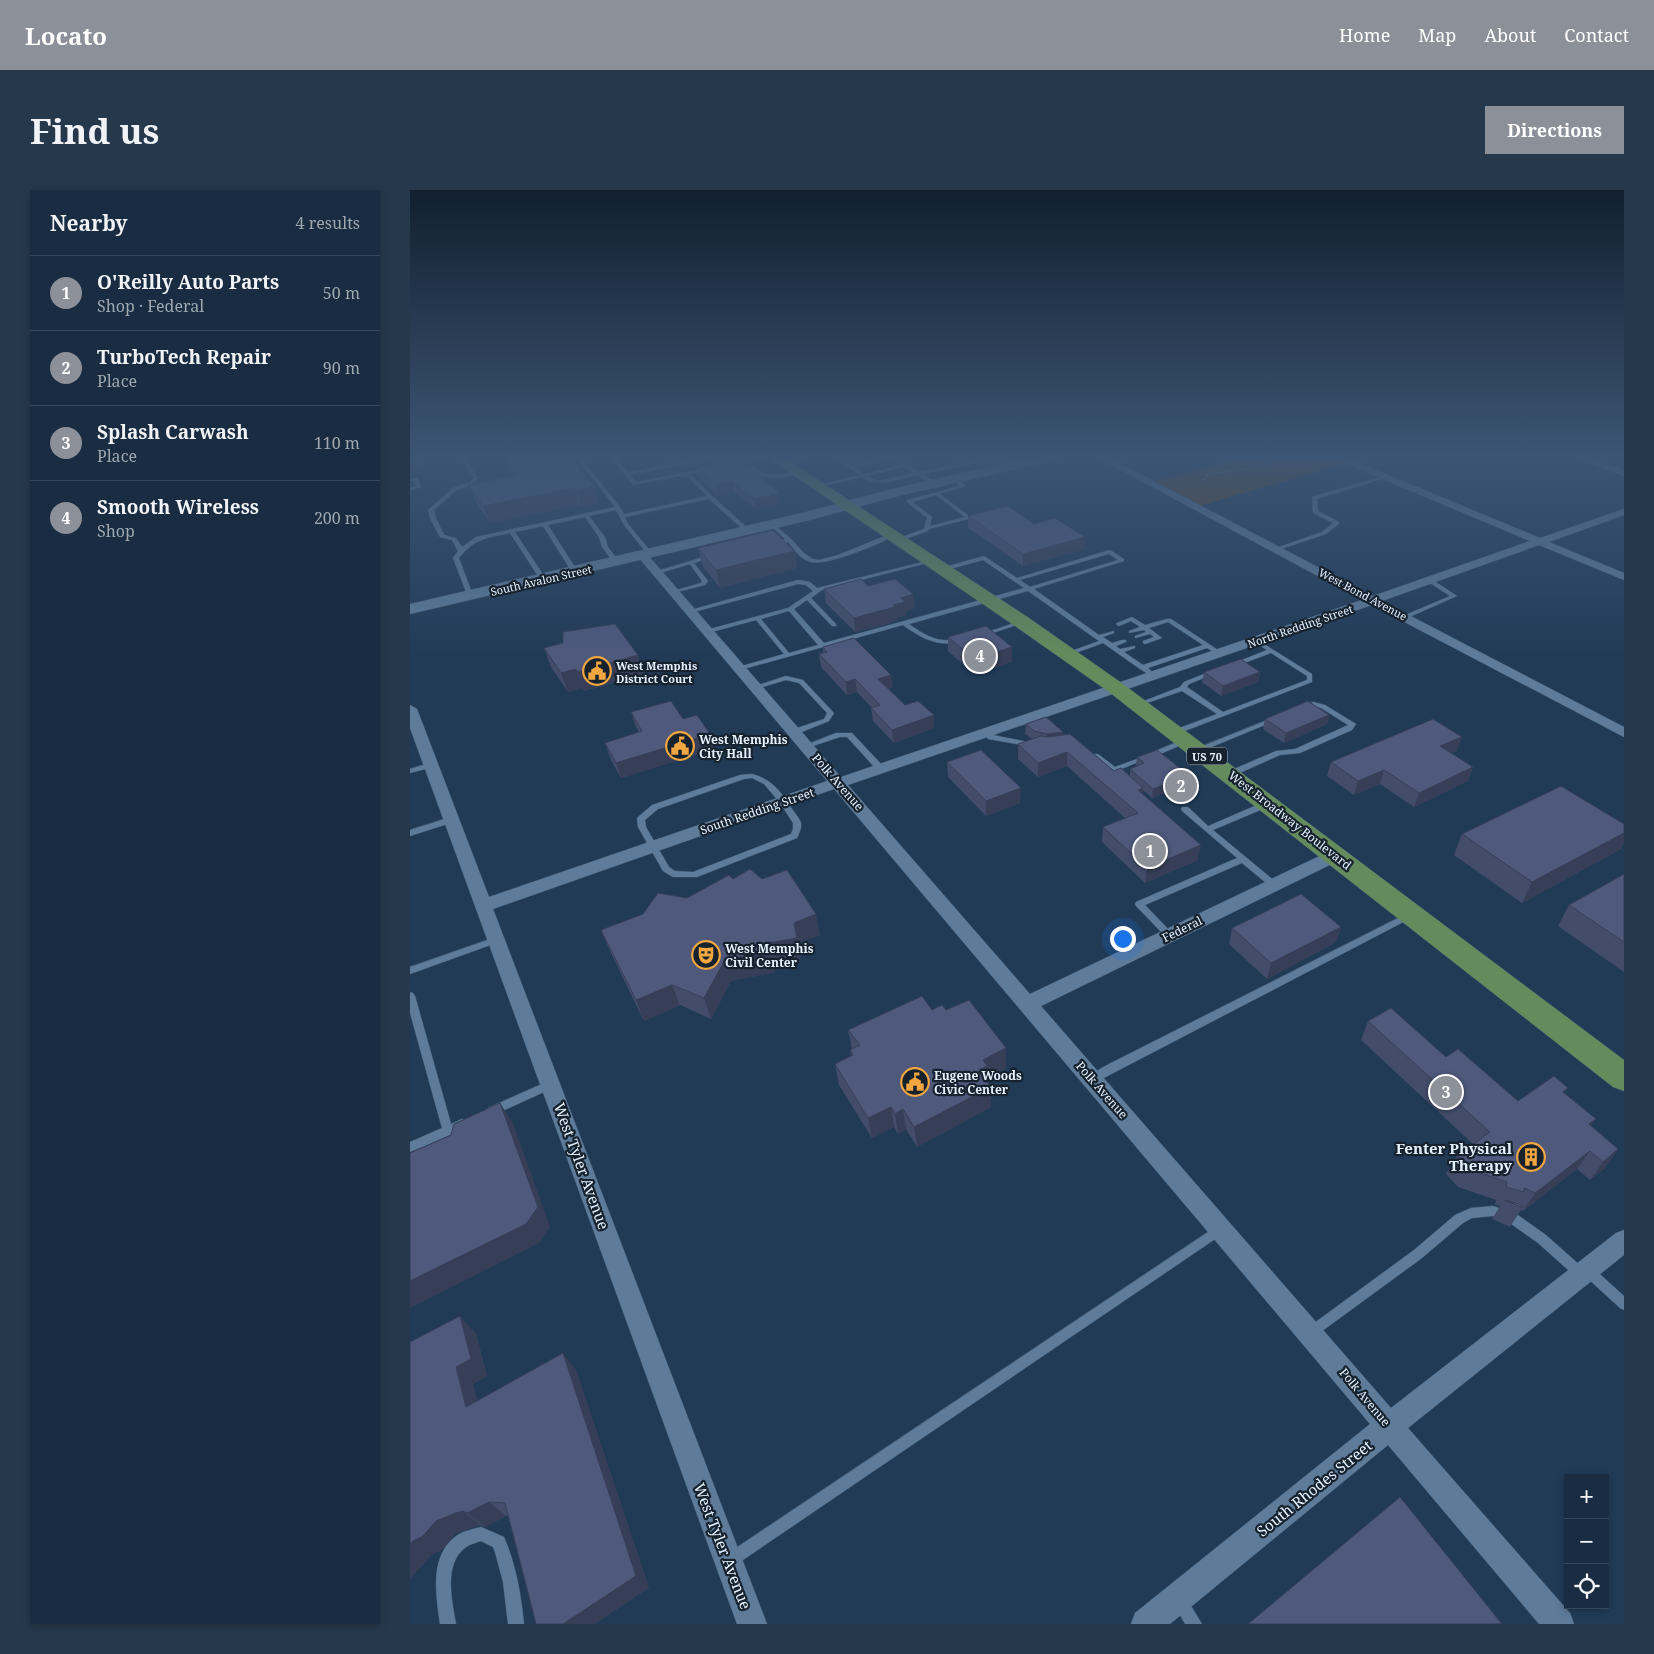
<!DOCTYPE html>
<html lang="en">
<head>
<meta charset="utf-8">
<style>
  body { margin:0; font-family:"Noto Serif",serif; background:#26384c; color:#f1f3f6 }
  .controls { position:absolute; right:15px; bottom:15px; display:grid; overflow:hidden; border-radius:0px; box-shadow:0 2px 8px #0003 }
  .controls button { width:45px; height:45px; display:grid; place-items:center; padding:0; border:0; border-bottom:1px solid #37485a; background:#192c41; color:#f1f3f6; font:25px sans-serif }
  .you { position:absolute; left:712px; top:748px; width:18px; height:18px; margin:-12px; border:4px solid #fff; border-radius:50%; background:#1a73e8; box-shadow:0 0 0 8px #1a73e833 }
  .badge { display:grid; place-items:center; width:32px; height:32px; border-radius:50%; background:#8c9099; color:#fff; font-size:16px; font-weight:700 }
  .pin { position:absolute; translate:-50% -50%; border:2px solid #fff; box-shadow:0 1px 5px #0006 }
  .list { margin:0; padding:0; list-style:none }
  h2 { display:flex; justify-content:space-between; align-items:center; height:65px; margin:0; padding:0 20px; font-size:21px }
  h2 small { font-size:16px; font-weight:400; color:#9fa7b1 }
  .list li { display:grid; grid-template-columns:32px 1fr auto; gap:15px; align-items:center; box-sizing:border-box; height:75px; padding:0 20px; border-top:1px solid #37485a }
  .list b { display:block; font-size:19px; white-space:nowrap }
  .list p { margin:0; font-size:16px; white-space:nowrap; color:#9fa7b1 }
  .list em { font-size:16px; font-style:normal; color:#9fa7b1 }
  .icon { flex:none; width:28px; height:28px; fill:none; stroke:currentColor; stroke-width:2; stroke-linecap:round; stroke-linejoin:round }
  .map { position:relative; flex:none; width:1214px; height:1434px; overflow:hidden; border-radius:0px }
  header { display:flex; align-items:center; gap:30px; box-sizing:border-box; height:70px; padding:0 25px; background:#8c9099; color:#fff }
  header strong { font-size:24px }
  nav { display:flex; gap:28px; margin-inline-start:auto; font-size:18px }
  .intro { display:flex; align-items:center; justify-content:space-between; box-sizing:border-box; height:120px; padding:0 30px }
  h1 { margin:0; font-size:35px }
  .button { padding:12px 22px; border-radius:0px; background:#8c9099; color:#fff; font-size:18px; font-weight:700 }
  main { display:flex; gap:30px; padding:0 30px }
  aside { flex:1; background:#192c41; border-radius:0px; box-shadow:0 2px 8px #0003 }
  .map>svg:first-child { display:block }
  .green { fill:#694513 }
  .lines { fill:none; stroke-linecap:round; stroke-linejoin:round }
  .lane-casing { stroke:#40586e; stroke-width:1 }
  .street-casing { stroke:#40586e; stroke-width:1 }
  .secondary-casing { stroke:#40586e; stroke-width:1 }
  .primary-casing { stroke:#40586e; stroke-width:1 }
  .path { stroke:#75899f; stroke-width:2; stroke-dasharray:2.5 2.5; stroke-linecap:butt }
  .lane { fill:#5e7b9a; fill-rule:evenodd }
  .street { fill:#5e7b9a; fill-rule:evenodd }
  .secondary { fill:#5e7b9a; fill-rule:evenodd }
  .primary { fill:#648b5c; fill-rule:evenodd }
  .wall { fill:#434d6b }
  .shaded-wall { fill:#373e57 }
  .building { fill:#4e597c; stroke:#373e57 }
  .labels { text-anchor:middle; dominant-baseline:central; stroke-width:4.5; stroke-linejoin:round; paint-order:stroke }
  .far-street-label { font-size:11px; fill:#e4f1ff; stroke:#16222e }
  .far-poi-label { font-size:11px; font-weight:bold; fill:#e4f1ff; stroke:#16222e; text-anchor:start }
  .shield { fill:#16222e; stroke:#a6b3c0; stroke-width:1 }
  .shield-label { font-size:11px; font-weight:bold; fill:#e4f1ff }
  .poi-label { font-size:12px; font-weight:bold; fill:#e4f1ff; stroke:#16222e; text-anchor:start }
  .street-label { font-size:12px; fill:#e4f1ff; stroke:#16222e }
  .near-poi-label { font-size:15px; font-weight:bold; fill:#e4f1ff; stroke:#16222e; text-anchor:end }
  .near-street-label { font-size:15px; fill:#e4f1ff; stroke:#16222e }
</style>
</head>
<body>
<header>
<strong>Locato</strong>
<nav><a>Home</a><a>Map</a><a>About</a><a>Contact</a></nav>
</header>
<div class="intro"><h1>Find us</h1><a class="button">Directions</a></div>
<main>
<aside>
<h2>Nearby<small>4 results</small></h2>
<ul class="list">
<li><span class="badge">1</span><div><b>O'Reilly Auto Parts</b><p>Shop · Federal</p></div><em>50 m</em></li>
<li><span class="badge">2</span><div><b>TurboTech Repair</b><p>Place</p></div><em>90 m</em></li>
<li><span class="badge">3</span><div><b>Splash Carwash</b><p>Place</p></div><em>110 m</em></li>
<li><span class="badge">4</span><div><b>Smooth Wireless</b><p>Shop</p></div><em>200 m</em></li>
</ul>
</aside>
<div class="map">
<svg width="1214" height="1434" viewBox="0 0 1214 1434">
  <rect width="100%" height="100%" fill="#213b57"/>
  <path class="green" d="M838,267H921L936,273L789,316L744,292Z"/>
  <g class="lines">
    <defs>
      <path id="lane" d="M50,267H54L68,288L64,294L47,300L24,320L26,328L34,345L46,348L52,357L66,347L205,317L166,267H170L210,317L214,324L297,306L276,285L223,295L200,267H204L218,282L297,267H305L303,268L220,285L226,292L300,278V280L280,284L302,306L341,341L336,342L299,309L215,327L218,334L243,364L240,366L238,365L214,335L206,320L179,326L195,347L198,357L209,372L206,374L204,373L192,357L189,347L175,327L138,335L168,382L165,384L162,382L133,336L105,342L136,389L133,391L130,389L100,343C77,348 65,348 49,368L63,406L58,407L43,368L48,361L42,350L30,347L20,328L18,320L43,298L60,292L64,288Z
        M351,267H358L336,273C357,287 362,287 386,281L388,282C367,293 350,288 332,273L323,275L321,274Z
        M394,267H401L373,274L371,273Z
        M424,267H429L441,275L478,267H485L509,282L574,269H582L596,277L592,278L579,271H574L512,284L525,292V293L523,294L507,285C490,289 469,298 452,287L405,298V296L449,285ZM482,269L491,275L454,284L444,277ZM494,277L504,283L468,291L457,286Z
        M974,286L978,287L907,309L908,321L929,332V334L916,344L868,360L863,359L912,342L923,333L903,323L902,307Z
        M6,288L8,289L11,297L0,300V298L6,296L4,291H0V289Z
        M543,288L556,296L530,304L559,326L568,323L571,325L570,326L519,339L518,341L490,351H486V349L514,339L517,328L497,312V310L550,296L541,290V288ZM526,305L555,327L520,336L522,327L503,312Z
        M363,333L381,349L395,364L403,369L409,370L428,365L480,344L485,345C471,354 417,376 401,372C391,370 384,359 378,352L362,355V353L375,349L361,336V334Z
        M700,360L714,369V371L624,399L689,445L704,441V443L693,447L702,453L712,450H716V452L706,456L710,459L725,456V458L714,462L733,475L793,455L758,432L739,438L752,448L735,454L733,453V451L744,447L740,444L725,448V446L736,442L734,440L719,443V441L730,437L721,431L709,436L706,434L707,433L722,427L735,435L757,429H761L811,462V464H807L797,458L738,478L746,485L743,487L730,479L693,453L660,465H656V463L689,451L618,401L499,434C509,441 520,449 533,450C540,451 547,448 553,451L552,452C528,457 512,449 493,435L330,480L327,478L328,477L374,464L346,430L298,443L295,441L296,440L378,418L403,401L396,395L388,394L280,423L277,421L388,390L400,392L407,398L521,370V372L412,400L401,408L426,434V436H422L397,410L384,419L414,453L614,398L573,370L533,381L531,380V378L574,366L607,388ZM699,364L708,370L620,397L610,390ZM379,421L408,455L379,463L351,429Z
        M300,365L305,366L284,373L298,391L295,395L263,403V401L291,393L292,391L280,374L247,384L244,382Z
        M1017,389H1021L1047,406L997,428H993V426L1040,406L1017,391Z
        M610,431L615,432L574,446L569,445Z
        M846,449L902,484V492L767,544L763,542L764,540L807,524L772,501L731,515L729,516L726,514L770,497L774,492L804,480L807,482L806,483L779,494L777,497L813,522L897,490V486L861,463L826,476H822V474L857,460L844,452L843,451Z
        M376,486L393,490L424,523L419,531L387,544H381V540L414,529L417,523L389,493L376,490L346,499L343,497Z
        M903,512L915,515L946,534L942,540L890,563L870,565L823,586H817L816,584L817,582L866,561L885,559L936,536L938,535L911,518L904,516L891,521L888,519Z
        M865,527L867,528V530L792,561H786L785,559Z
        M573,540H579L583,545L623,553L627,555L623,557L578,549L572,542Z
        M426,543H442L473,576L474,578L473,580H467L437,547H430L397,558L393,556Z
        M774,549H780L781,551L743,567H737L736,565Z
        M682,564H688L705,577L727,569L731,571L704,582L682,568Z
        M20,573L24,575L23,577L0,583V579Z
        M342,584C362,589 372,603 382,619C385,623 390,629 391,633C392,638 389,644 387,648L287,687H263L253,681L228,637L227,629L228,627L242,615L330,585ZM342,588L354,594L370,613L383,633V639L381,644L283,682L265,681L259,677L236,637L235,630L248,619L334,589Z
        M854,612H860L861,614L860,616L803,640L867,693L868,695L867,697H861L832,673L735,715L764,745L759,748L756,747L726,716L725,714L726,712L827,668L772,621L771,619L772,617H778L798,636Z
        M41,627L45,630L44,632L0,646V640Z
        M1000,722L1004,725L1003,727L686,892L682,893L678,892L677,889L678,886L697,875Z
        M86,747L89,748L91,750L89,752L0,784V777Z
        M0,802L3,803L5,806L41,934L52,929L56,931L57,934C53,941 10,958 0,962V952L32,938L0,823Z
        M141,890L145,891L146,894L145,897L86,924L82,925L78,924L77,921L78,918Z
        M1083,1016L1105,1023L1136,1045L1172,1077L1177,1074L1181,1076L1214,1106V1120L1210,1118L1176,1087L1171,1090L1167,1088L1128,1053L1097,1031L1083,1026L1062,1028L1053,1033L1012,1068L904,1147L900,1149L896,1147L894,1143L896,1139L1004,1060L1045,1025L1061,1018Z
        M810,1034L814,1035L816,1039L814,1043L327,1374L322,1376L317,1374L315,1369L317,1364Z
        M71,1337L94,1347C106,1375 111,1404 114,1434H98L93,1392L85,1362L83,1357L71,1351C66,1353 60,1354 56,1357C33,1374 42,1410 46,1434H30C26,1406 19,1366 46,1346C53,1341 63,1339 71,1337Z
        M770,1403L775,1406L792,1434H775L762,1411L765,1406Z"/>
      <path id="street" d="M687,267H698L963,406L1120,351L925,269L924,267H935L1130,348L1214,319V325L1139,352L1214,383V390L1129,355L972,411L1214,537V547L962,415L438,595L620,804L920,661L926,660L932,661L934,665L932,669L631,816L981,1218L1206,1043L1214,1040V1065L998,1238L1160,1423L1164,1434H1129L978,1255L760,1434H721L725,1423L960,1234L424,599L83,719L357,1434H327L0,538V515L7,519L79,707L417,591L229,368L227,366L229,364H237L431,587L952,410Z
        M1163,267H1176L1214,280V286Z"/>
      <path id="secondary" d="M624,267H648L646,270L492,305L400,330L0,424V414L396,322L490,297Z"/>
      <path id="primary" d="M357,267H373L619,428L713,494L1214,870V901L1203,897L699,502L605,436Z"/>
    </defs>
    <use href="#lane" class="lane-casing"/>
    <use href="#street" class="street-casing"/>
    <use href="#secondary" class="secondary-casing"/>
    <use href="#primary" class="primary-casing"/>
    <path class="path" d="M793,290L798,284L851,277L862,272L863,267"/>
    <use href="#lane" class="lane"/>
    <use href="#street" class="street"/>
    <use href="#secondary" class="secondary"/>
    <use href="#primary" class="primary"/>
  </g>
  <path class="wall" d="M96,267H159L184,296L189,313L171,317L169,315L80,333L66,312L59,295L104,286L100,281Z
    M331,269L371,313L346,319L324,302L307,306L290,289L288,278Z
    M558,326L624,334L675,347V359L613,376L558,338Z
    M288,358L384,361L387,378L310,398L292,375Z
    M458,396L503,404L505,418L496,421V425L486,428L487,431L445,442L416,413L414,399Z
    M538,447L602,457V472L564,484L538,461Z
    M413,457L483,497L478,499L495,515L524,538L484,553L463,531L461,518H462L447,502L437,505L411,477L409,464L413,463Z
    M134,458L228,465L233,484L174,501L173,498L158,502L141,477Z
    M794,482H850L848,492L811,506L792,492Z
    M221,522L273,529L304,559L211,588L200,568L195,553L229,542L226,537Z
    M919,525L917,534L874,553L853,539L855,529Z
    M616,534L653,542V545L704,581L720,586V579L726,576L727,567L779,585L778,594L742,608L733,600L732,604L788,670L735,693L692,652L693,637L715,628L657,576L628,587L608,569V554L622,549L615,544Z
    M1047,561L1041,563L1063,577L1058,591L1004,617L970,594L944,605L917,586L921,572Z
    M537,572L610,613L576,626L538,587Z
    M1214,634V653L1211,659L1112,713L1044,665L1052,644Z
    M1214,684V782L1148,736L1159,715Z
    M323,689L410,745L388,753L391,768L364,774L365,782L321,791L301,829L270,815L234,831L200,761L191,740L277,708Z
    M931,737L926,752L857,789L819,754L822,738Z
    M522,820H536L596,858V878L578,888L581,917L507,957L496,939L488,944L484,937L462,948L429,895L425,874L441,866L440,860L442,859L438,840Z
    M958,831L1036,867L1108,911L1155,903L1181,936L1208,959L1195,978L1180,990L1167,979L1113,1021L1111,1020L1100,1037L1082,1029L1090,1016L1085,1015L1086,1010L1048,997L1036,984L1047,966L1063,954L951,850Z
    M50,1126L66,1144L77,1186L63,1194L67,1211L166,1180L239,1398L98,1326H96L75,1337L71,1335L64,1337L45,1344L33,1359L23,1364Z"/>
  <path class="shaded-wall" d="M7,267H9L14,278L0,281V268Z
    M322,292L324,302L307,306L305,295Z
    M184,296L189,313L171,317L166,300Z
    M164,298L169,315L80,333L73,316Z
    M369,303L371,313L346,319L344,309Z
    M675,347V359L613,376V364Z
    M384,361L387,378L310,398L306,380Z
    M503,404L505,418L496,421V425L486,428L487,431L445,442L444,428L483,415L491,408Z
    M602,457V472L564,484V469Z
    M228,465L233,484L174,501L168,482Z
    M166,479L173,498L158,502L151,483Z
    M850,482L848,492L811,506L813,496Z
    M481,485L483,497L469,502L468,489Z
    M445,489L447,502L437,505L436,492Z
    M524,525V538L484,553L482,540Z
    M919,525L917,534L874,553L876,543Z
    M653,542L652,552L637,554V544Z
    M300,544L304,559L211,588L206,573Z
    M1052,547L1047,561L1025,571L1030,556Z
    M657,562V576L628,587V573Z
    M1063,577L1058,591L1004,617L1009,603Z
    M974,580L970,594L944,605L948,591Z
    M779,585L778,594L742,608L743,599Z
    M611,598L610,613L576,626V611Z
    M733,598L731,612L728,600Z
    M1214,643V653L1211,659L1112,713L1122,692Z
    M791,655L788,670L735,693L737,678Z
    M406,724L410,745L388,753L391,768L364,774L365,782L321,791L301,829L294,808L315,770L358,753L384,733Z
    M931,737L926,752L857,789L861,773Z
    M262,795L270,815L234,831L226,810Z
    M596,858V878L578,888V896L568,881L573,870Z
    M581,897V917L507,957L504,937Z
    M90,913L103,933L140,1037L129,1053L0,1118V1091Z
    M481,917L484,937L462,948L458,928Z
    M493,919L496,939L488,944L485,924Z
    M1186,929L1173,947L1179,934Z
    M1208,959L1195,978L1180,990L1193,972Z
    M1180,961L1167,979L1113,1021L1125,1003Z
    M50,1126L66,1144L77,1186L63,1194L73,1233L56,1217L46,1177Z
    M153,1163L166,1180L239,1398L185,1434H153Z
    M79,1312L96,1326L75,1337L57,1323Z
    M53,1321L71,1335L64,1337L45,1344L33,1359L23,1364L0,1389V1354L26,1331L46,1323Z"/>
  <path class="building" d="M96,267H159L184,296L166,300L164,298L73,316L59,295L108,285Z
    M331,269L369,303L344,309L322,292L305,295L288,278Z
    M598,316L624,334L645,328L675,347L613,364L558,326Z
    M363,340L384,361L306,380L288,358Z
    M451,389L458,396L485,389L503,404L491,408L495,412L483,415L485,417L444,428L414,399Z
    M205,434L228,465L168,482L166,479L151,483L134,458L153,453V442Z
    M576,436L602,457L564,469L538,447Z
    M444,448L481,485L468,489L495,515L508,511L524,525L482,540L461,518L470,515L445,489L436,492L409,464L417,462L413,457Z
    M831,469L850,482L813,496L794,482Z
    M261,511L273,529L287,525L300,544L206,573L195,553L232,541L221,522Z
    M898,511L919,525L876,543L855,529Z
    M636,527L653,542L637,544L624,541L616,534Z
    M1023,529L1052,547L1030,556L1063,577L1009,603L974,580L948,591L921,572Z
    M660,544L704,581L711,578L733,598L728,600L791,655L737,678L693,637L728,623L657,562L628,573L608,554L631,546L638,547Z
    M571,560L611,598L576,611L537,572Z
    M747,560L779,585L743,599L720,579L734,573L727,567Z
    M1151,596L1214,634V643L1122,692L1052,644Z
    M340,679L352,689L377,680L406,724L384,733L387,748L358,753L359,761L315,770L294,808L262,795L226,810L191,740L233,724L248,703L277,708L319,685L323,689Z
    M1214,684V752L1159,715Z
    M891,704L931,737L861,773L822,738Z
    M512,806L522,820L532,815L536,820L559,810L596,858L573,870L577,876L568,881L581,897L504,937L493,919L485,924L481,917L458,928L425,874L443,865L440,860L450,855L438,840Z
    M981,818L1036,867L1048,859L1108,911L1144,886L1158,898L1153,902L1186,929L1179,934L1208,959L1193,972L1180,961L1125,1003L1114,998V1002L1096,997L1097,992L1059,979L1047,966L1080,942L958,831Z
    M90,913L128,1017L116,1034L0,1091V963L41,945L44,934Z
    M1094,1010L1109,1014L1113,1018Z
    M50,1126L61,1169L46,1177L56,1217L153,1163L226,1386L153,1434H126L95,1313L79,1312L57,1323L53,1321L46,1323L26,1331L13,1346L3,1351L0,1354V1152Z
    M990,1307L1092,1434H838Z"/>
  <linearGradient id="sky" x2="0" y2="1"><stop stop-color="#122030"/><stop offset="0.57" stop-color="#3d5574"/><stop offset="1" stop-color="#3d5574" stop-opacity="0"/></linearGradient>
  <rect width="1214" height="467" fill="url(#sky)"/>
  <defs>
    <symbol id="civic-ring" viewBox="-11 -11 22 22"><circle r="9.5" fill="#16222e" stroke="#f1a640" stroke-width="1.5"/><path d="M-.6-6.5H3V-4.5H.6V-3L4-1V1h2V6H-6V1h2V-1L-.6-3ZM-1.2 2.5V6h2.4V2.5Z" fill="#f1a640"/></symbol>
    <symbol id="theatre-ring" viewBox="-11 -11 22 22"><circle r="9.5" fill="#16222e" stroke="#f1a640" stroke-width="1.5"/><path d="M-5-5.5Q0-4 5-5.5V0Q5 5 0 6Q-5 5-5 0ZM-3.3-2.5H-1v1.5H-3.3ZM1-2.5H3.3v1.5H1ZM-2.8 1Q0 5.5 2.8 1Z" fill="#f1a640"/></symbol>
    <symbol id="building-ring" viewBox="-11 -11 22 22"><circle r="9.5" fill="#16222e" stroke="#f1a640" stroke-width="1.5"/><path d="M-4-6H4V6H1V3H-1V6H-4ZM-2.5-4.3h1.7v1.8h-1.7ZM.8-4.3h1.7v1.8H.8ZM-2.5-1h1.7V.8h-1.7ZM.8-1h1.7V.8H.8Z" fill="#f1a640"/></symbol>
  </defs>
  <g fill-rule="evenodd">
    <use href="#civic-ring" x="171" y="465" width="32" height="32"/>
    <use href="#civic-ring" x="254" y="540" width="32" height="32"/>
    <use href="#theatre-ring" x="280" y="749" width="32" height="32"/>
    <use href="#civic-ring" x="489" y="876" width="32" height="32"/>
    <use href="#building-ring" x="1105" y="951" width="32" height="32"/>
  </g>
  <g class="labels">
    <g class="far-street-label">
      <text transform="translate(131 390) rotate(-13)">South Avalon Street</text>
      <text transform="translate(953 404) rotate(28)">West Bond Avenue</text>
      <text transform="translate(890 436) rotate(-19)">North Redding Street</text>
    </g>
    <g class="far-poi-label">
      <text x="206" y="475">West Memphis<tspan x="206" dy="13">District Court</tspan></text>
    </g>
    <rect class="shield" x="777" y="557.5" width="40" height="17" rx="4"/>
    <g class="shield-label">
      <text x="797" y="566">US 70</text>
    </g>
    <g class="poi-label">
      <text x="289" y="549">West Memphis<tspan x="289" dy="14">City Hall</tspan></text>
      <text x="315" y="758">West Memphis<tspan x="315" dy="14">Civil Center</tspan></text>
      <text x="524" y="885">Eugene Woods<tspan x="524" dy="14">Civic Center</tspan></text>
    </g>
    <g class="street-label">
      <text transform="translate(428 592) rotate(49)">Polk Avenue</text>
      <text transform="translate(347 621) rotate(-19)">South Redding Street</text>
      <text transform="translate(880 630) rotate(38)">West Broadway Boulevard</text>
      <text transform="translate(772 739) rotate(-26)">Federal</text>
      <text transform="translate(692 900) rotate(49)">Polk Avenue</text>
      <text transform="translate(955 1207) rotate(50)">Polk Avenue</text>
    </g>
    <g class="near-poi-label">
      <text x="1102" y="958">Fenter Physical<tspan x="1102" dy="17">Therapy</tspan></text>
    </g>
    <g class="near-street-label">
      <text transform="translate(172 976) rotate(70)">West Tyler Avenue</text>
      <text transform="translate(904 1298) rotate(-39)">South Rhodes Street</text>
      <text transform="translate(313 1356) rotate(69)">West Tyler Avenue</text>
    </g>
  </g>
</svg>
<div class="controls">
<button>+</button>
<button>−</button>
<button><svg class="icon" aria-label="locate" viewBox="0 0 24 24"><circle cx="12" cy="12" r="6"/><path d="M12 2v4M12 18v4M2 12h4M18 12h4"/></svg></button>
</div>
<div class="you"></div>
<div class="pin badge" style="left:740px;top:661px">1</div>
<div class="pin badge" style="left:771px;top:596px">2</div>
<div class="pin badge" style="left:1036px;top:902px">3</div>
<div class="pin badge" style="left:570px;top:466px">4</div>
</div>
</main>
</body>
</html>
